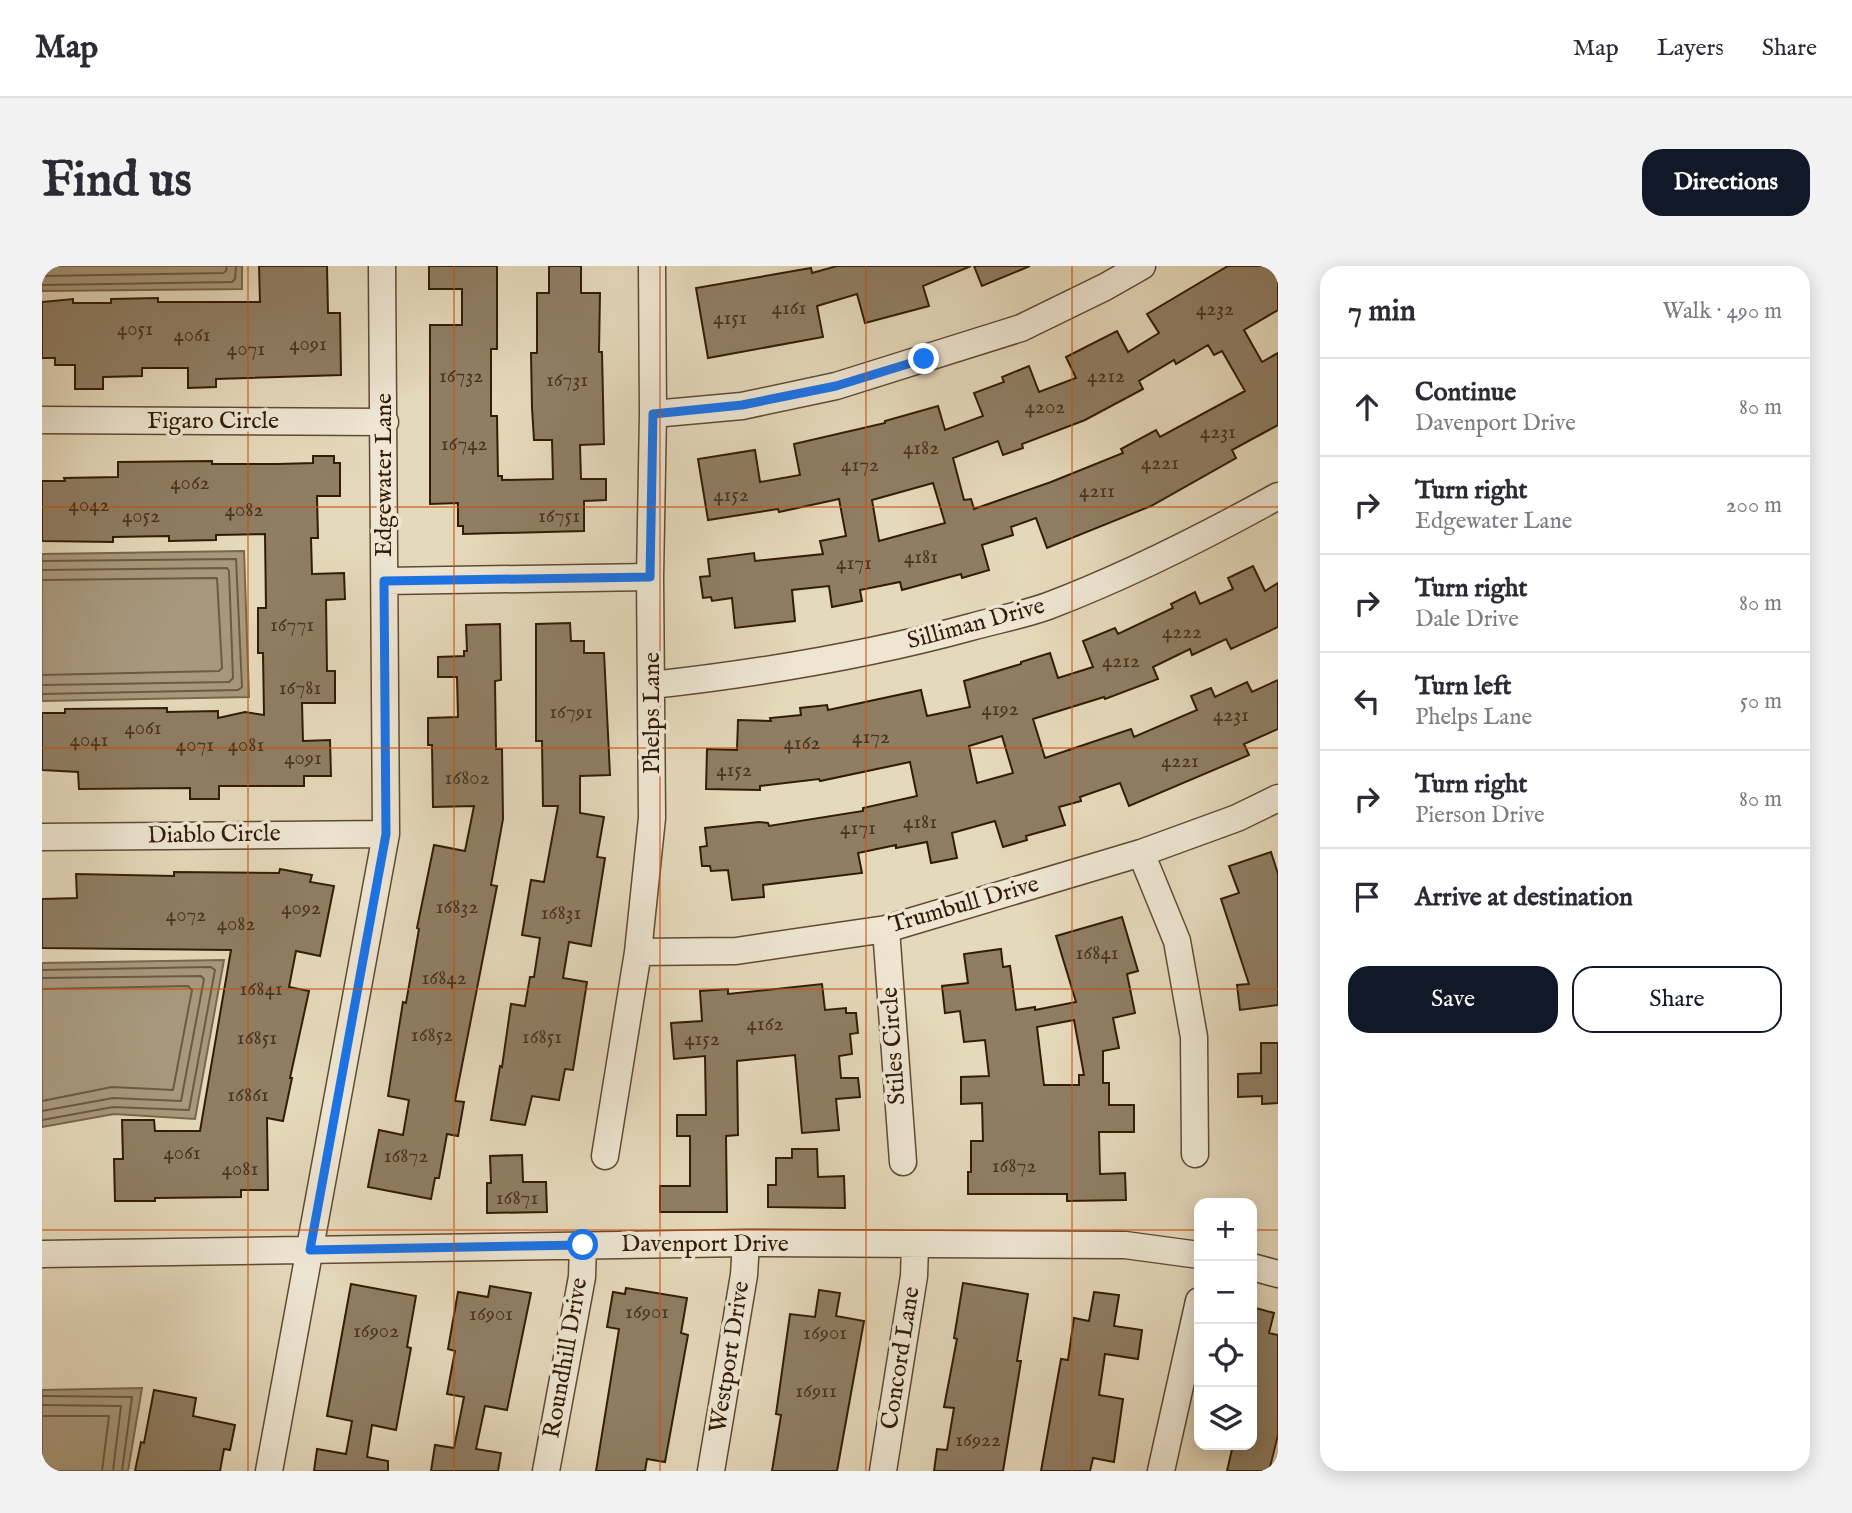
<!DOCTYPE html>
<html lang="en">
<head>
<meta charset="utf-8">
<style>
  body { margin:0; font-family:"IM FELL English",serif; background:#f2f2f3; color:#2b2b33 }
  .controls { position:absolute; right:21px; bottom:21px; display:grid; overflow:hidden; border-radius:14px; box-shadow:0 4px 18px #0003 }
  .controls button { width:63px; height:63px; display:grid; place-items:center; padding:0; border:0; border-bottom:2px solid #e1e1e2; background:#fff; color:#2b2b33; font:35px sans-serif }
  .stop { position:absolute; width:21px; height:21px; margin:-16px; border:5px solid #1a73e8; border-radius:50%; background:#fff }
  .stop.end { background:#1a73e8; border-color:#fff; box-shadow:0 2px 7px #0008 }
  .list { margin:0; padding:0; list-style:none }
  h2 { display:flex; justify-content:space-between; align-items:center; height:91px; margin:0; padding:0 28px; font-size:30px }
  h2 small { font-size:23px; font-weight:400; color:#7c7c81 }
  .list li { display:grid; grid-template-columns:46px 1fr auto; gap:21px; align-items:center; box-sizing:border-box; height:98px; padding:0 28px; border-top:2px solid #e1e1e2 }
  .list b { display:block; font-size:26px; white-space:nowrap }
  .list p { margin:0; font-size:23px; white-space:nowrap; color:#7c7c81 }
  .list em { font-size:23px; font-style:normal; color:#7c7c81 }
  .actions { display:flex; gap:14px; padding:21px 28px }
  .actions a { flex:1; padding:16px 0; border:2px solid #111827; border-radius:21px; text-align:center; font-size:24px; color:#111827 }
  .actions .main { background:#111827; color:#fff }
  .icon { flex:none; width:38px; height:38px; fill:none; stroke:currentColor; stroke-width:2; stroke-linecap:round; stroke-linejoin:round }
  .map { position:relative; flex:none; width:1236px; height:1205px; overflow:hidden; border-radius:21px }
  header { display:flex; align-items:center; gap:42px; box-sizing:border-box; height:98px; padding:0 35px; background:#fff; border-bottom:2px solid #e1e1e2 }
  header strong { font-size:33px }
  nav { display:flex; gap:38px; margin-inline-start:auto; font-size:24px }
  .intro { display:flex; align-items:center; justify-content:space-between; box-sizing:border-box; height:168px; padding:0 42px }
  h1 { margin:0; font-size:49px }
  .button { padding:18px 32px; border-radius:21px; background:#111827; color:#fff; font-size:24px; font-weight:700 }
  main { display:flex; gap:42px; padding:0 42px }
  aside { flex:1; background:#fff; border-radius:21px; box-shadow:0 4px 18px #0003 }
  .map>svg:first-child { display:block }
  .water { fill:#a8997d; stroke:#79674d; stroke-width:2 }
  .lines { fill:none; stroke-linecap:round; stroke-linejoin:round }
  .shore { stroke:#6d5a42; stroke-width:2 }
  .building { fill:#8f7e64; stroke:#321c06; stroke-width:2; fill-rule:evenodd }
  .minor-casing { stroke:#5f4b33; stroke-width:29 }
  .minor { stroke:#eee6d3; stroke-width:26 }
  .route { stroke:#1a73e8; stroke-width:9 }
  .grid { fill:none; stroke:#cd500b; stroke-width:2; stroke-opacity:0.55 }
  .labels { text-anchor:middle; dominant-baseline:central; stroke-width:7; stroke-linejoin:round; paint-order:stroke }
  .number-label { font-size:21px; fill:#49341e }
  .street-label { font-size:24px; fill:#321c06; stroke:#eee6d3 }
</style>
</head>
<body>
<header>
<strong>Map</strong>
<nav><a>Map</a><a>Layers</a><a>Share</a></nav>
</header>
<div class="intro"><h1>Find us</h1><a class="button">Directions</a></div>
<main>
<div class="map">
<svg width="1236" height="1205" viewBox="0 0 1236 1205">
  <rect width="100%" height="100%" fill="#e5d9bb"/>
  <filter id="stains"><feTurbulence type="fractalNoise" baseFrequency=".00286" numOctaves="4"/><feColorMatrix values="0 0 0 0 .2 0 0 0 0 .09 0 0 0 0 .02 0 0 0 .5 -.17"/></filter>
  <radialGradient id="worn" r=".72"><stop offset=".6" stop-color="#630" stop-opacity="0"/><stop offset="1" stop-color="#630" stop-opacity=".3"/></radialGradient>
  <path class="water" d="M0,0H200V23L0,25Z
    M202,285L207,431L0,435V288Z
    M182,694L153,853L72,848L0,861V697Z
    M100,1122L86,1205H0V1124Z"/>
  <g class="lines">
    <path class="shore" d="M0,10L181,7L184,5L185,0
      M0,19L190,16L193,13L194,0
      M0,295L194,293L200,421L196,424L0,428
      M0,304L185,302L187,305L191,412L187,416L0,419
      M0,314L175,312L180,402L177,405L0,409
      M0,704L169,701L173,704L147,844L71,841L0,854
      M0,712L159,710L162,713L139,835L71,832L0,845
      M0,723L146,720L150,724L131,824L70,821L0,835
      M0,1130L90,1131L80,1205
      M0,1139L79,1140L71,1205
      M0,1150H67L60,1205"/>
  </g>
  <path class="building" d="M217,0H285L286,47H298L299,109L174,113V121L146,122V102H100V110L61,111V123H33V99H13V92H0V36L31,33V37H69V33L116,32V36H218Z
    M387,0H455V83H449V150H455L456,210H460V214L511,213L510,174H492L490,142L489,87H495V27H507V0H539V27H558L557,86H560L562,178L538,179L539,213H564V234L542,235V265L421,268V260H416V237L388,238V59H420V23H387Z
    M795,0H929L881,20L887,40L823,57L815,28L775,40L781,71L666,92L654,22L769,2L770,7Z
    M932,0H988L940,20Z
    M1186,0H1236V44L1202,64L1220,96L1236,87V159L1190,184L1194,192L1109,240L1005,282L994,252L969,261L971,269L940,279L947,304L920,312L919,308L860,324L858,316L818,324L820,335L790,341L787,320L750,324L753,355L693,362L690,332L670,335L669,331L661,332L658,311L668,310L666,293L712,287L713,295L781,288L778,275L804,270L797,233L737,246L736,243L666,254L656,193L713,184L718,216L758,209L752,178L843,157V155L896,140L903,164L941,150L932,127L962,116L960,111L987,100L997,126L1034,112L1024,91L1075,65L1086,86L1117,67L1105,48ZM1166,79L1172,89L1180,85L1203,125L1118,171L1114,164L1079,183L1081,187L1009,216L932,243L929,233L922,234L911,192L956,175L961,189L981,182L980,178L1043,154L1101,123L1097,115L1132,94L1134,98ZM891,217L903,257L837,275L830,234Z
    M271,190H292V197H298V230H275L276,272H269L270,308L302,307L303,333L284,334L285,405H293V437H260L261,475L288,474L289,510H262V520H177V533H148V522L37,523L36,506L0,504V447H23V443L125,442V446L176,445V452L203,446L222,449L221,387H216V342H224L223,268L174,269V274L127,275V270L71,271V276L0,275V215H23L22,212L76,211V196L170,195V198H236L271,197Z
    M1211,300L1223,325L1236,317V361L1189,383L1184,373L1150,389L1148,383L1111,401L1116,413L1063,433L1062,431L991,453L1003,492L1089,463L1092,471L1155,444L1149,430L1169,422L1173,431L1205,416L1210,426L1236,414V463L1202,478L1207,489L1087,540L1078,517L1038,531L1039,535L1017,541L1023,559L984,570L985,574L961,581L953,555L910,567L915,592L889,597L885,576L854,582V579L816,587L820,607L721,619L722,631L690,634L686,604L669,605L668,600H660L658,581L665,580L663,562L717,556L726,557L727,560L821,545V542L875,530L868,496L778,515L777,513L718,520V524L664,523L665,483L695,484L696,454L729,455L728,452L759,449L758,442L785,439L786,444L879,424L885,450L928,441L922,415L979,398V396L1008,387L1016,412L1051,401L1041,375L1073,362L1076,368L1131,342L1129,338L1153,326L1158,338L1191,323L1186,312ZM960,470L971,507L935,517L927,480Z
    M528,357L529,375H542V387H562L568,509L538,510V547L562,551L555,591L563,592L549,680L527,676L521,712L545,716L531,804L523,803L517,834L490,830L483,859L449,854L458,800L460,801L469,738L483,740L488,711H492L498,672L480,669L489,614L502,616L516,540H501L500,475H494V358Z
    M458,358L459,414L453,415L454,483H460L461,553L449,619L455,620L413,835L422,836L416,870L405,868L397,912H393L389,933L326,921L337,864L361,869L367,834L346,830L361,736L364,737L377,663L375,662L392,579L423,585L432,540L391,541L390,479H386V452L416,451L415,411H396V391L422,390V385H425L424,359Z
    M1229,586L1236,608V739L1198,744L1195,719L1207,718L1179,633L1197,627L1187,600Z
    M238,603L270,609L268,616L292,620L278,690L254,685L247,721L267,725L248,812H250L241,855L225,852L226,924H199V931L113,932V935H73L72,893H81L80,854H112L113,865H158L189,684L0,682V633L35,632L34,608L132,610V606L237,607Z
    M1080,651L1096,705L1085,708L1093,747L1071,752L1077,782L1061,785V817H1067V839H1092V866H1057L1058,908L1083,907L1084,934L1025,935V928H926V906H929V875H941L940,837L919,838V811L947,810L943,774L922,776L918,745L903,747L900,720L926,717L922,688L959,683L961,701L968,700L974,744L993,741V744L1034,736L1014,670ZM1032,754L1042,809H1037V819H1002L995,761Z
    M780,718L783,744L804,742V747H814L816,767L808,768L810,788L797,790L799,812H816L818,831L794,833L797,864L760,867L753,789L695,795L696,869L684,870L685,946H618V920H648V870H635V849H664L663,790L632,793L629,757L660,755L658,725L686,723V728Z
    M1219,777H1236V837L1220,838V830L1196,831V808L1219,807Z
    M750,883H775L776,911L802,910L803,942L726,941V919H734V892H750Z
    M480,889L481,916H504L505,946L445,947V917H449L448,890Z
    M921,1017L986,1028L975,1095H979L961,1205H892L895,1183L905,1184L912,1142L902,1141L915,1073L912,1072Z
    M309,1018L374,1030L365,1081L369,1082L354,1164L330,1159L325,1191L346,1195V1205H272L275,1183L304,1188L310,1155L285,1150Z
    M448,1020L489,1027L465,1144L443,1140L434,1183L459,1187L456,1205H389L393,1179L412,1182L422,1131L405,1128L413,1085L406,1083L416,1026L446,1031Z
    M584,1022L645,1032L639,1067L646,1069L623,1196L605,1193L603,1205H554L577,1063L565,1061L571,1026L583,1028Z
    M777,1024L798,1027L794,1050L822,1055L795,1205H730L739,1149L734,1148L748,1048L773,1051Z
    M1052,1026L1077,1029L1072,1060L1100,1064L1096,1093L1063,1088L1057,1129L1081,1133L1072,1196L1051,1192L1048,1205H999L1019,1093L1026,1094L1032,1052L1047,1055Z
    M1210,1041L1232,1047L1227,1067L1236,1069V1169L1227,1205H1185L1191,1179H1210Z
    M112,1124L154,1132L151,1150L193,1159L188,1184L182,1183L178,1205H93L99,1176L102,1177Z"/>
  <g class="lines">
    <defs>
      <path id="minor" d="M611,148L700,140L794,120L979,62L1063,21L1100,0
        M0,154L343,156
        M343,315L608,311
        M610,419C719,407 823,390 929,361C954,354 981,349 1006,340C1085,310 1162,271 1236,230
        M0,571L344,568
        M1099,587L1135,675L1152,771L1153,888
        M844,663L861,896
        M596,686L694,685L844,663L1099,587L1195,552L1236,532
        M563,890L596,686L610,552L608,311L611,148L610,0
        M0,988L704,977L1083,979L1157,989
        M1210,1001L1236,1008
        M227,1205L344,568L340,0
        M504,1205L540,1011L541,979
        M669,1205L702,1009L704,977
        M841,1205L872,1010L873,979
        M1119,1205L1157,1035"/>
    </defs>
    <use href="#minor" class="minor-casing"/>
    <use href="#minor" class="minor"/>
  </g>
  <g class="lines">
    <path class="route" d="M541,979L268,984L344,568L342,315L608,311L611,148L700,139L794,120L882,93"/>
  </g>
  <path class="grid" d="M206,0V1205M412,0V1205M618,0V1205M824,0V1205M1030,0V1205M0,241H1236M0,482H1236M0,723H1236M0,964H1157M1210,964H1236"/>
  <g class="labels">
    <g class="number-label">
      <text x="747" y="42">4161</text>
      <text x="1173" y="43">4232</text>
      <text x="688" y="52">4151</text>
      <text x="93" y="63">4051</text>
      <text x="150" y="69">4061</text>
      <text x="266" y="78">4091</text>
      <text x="204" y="83">4071</text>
      <text x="419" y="110">16732</text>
      <text x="1064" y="110">4212</text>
      <text x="525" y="114">16731</text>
      <text x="1003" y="141">4202</text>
      <text x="1176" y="166">4231</text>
      <text x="422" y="178">16742</text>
      <text x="879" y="182">4182</text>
      <text x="1118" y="197">4221</text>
      <text x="818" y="199">4172</text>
      <text x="148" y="217">4062</text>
      <text x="1055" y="225">4211</text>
      <text x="689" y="229">4152</text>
      <text x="47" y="239">4042</text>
      <text x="202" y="244">4082</text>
      <text x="99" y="250">4052</text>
      <text x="517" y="250">16751</text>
      <text x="879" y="291">4181</text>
      <text x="812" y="297">4171</text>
      <text x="250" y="359">16771</text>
      <text x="1140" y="366">4222</text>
      <text x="1079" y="395">4212</text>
      <text x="258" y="422">16781</text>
      <text x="958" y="443">4192</text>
      <text x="529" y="446">16791</text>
      <text x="1189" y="449">4231</text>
      <text x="101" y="462">4061</text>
      <text x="829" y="471">4172</text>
      <text x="47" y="474">4041</text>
      <text x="760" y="477">4162</text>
      <text x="153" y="479">4071</text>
      <text x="204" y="479">4081</text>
      <text x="261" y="492">4091</text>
      <text x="1138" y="495">4221</text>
      <text x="692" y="504">4152</text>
      <text x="425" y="512">16802</text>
      <text x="878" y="556">4181</text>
      <text x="816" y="562">4171</text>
      <text x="415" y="641">16832</text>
      <text x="259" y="642">4092</text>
      <text x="519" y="647">16831</text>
      <text x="144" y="649">4072</text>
      <text x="194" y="658">4082</text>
      <text x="1055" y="687">16841</text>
      <text x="402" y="712">16842</text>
      <text x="219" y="723">16841</text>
      <text x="723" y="758">4162</text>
      <text x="390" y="769">16852</text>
      <text x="500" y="771">16851</text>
      <text x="215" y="772">16851</text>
      <text x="660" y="773">4152</text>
      <text x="206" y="829">16861</text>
      <text x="140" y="887">4061</text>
      <text x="364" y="890">16872</text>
      <text x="972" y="900">16872</text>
      <text x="198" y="903">4081</text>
      <text x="475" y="932">16871</text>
      <text x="605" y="1046">16901</text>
      <text x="449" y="1048">16901</text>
      <text x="334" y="1065">16902</text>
      <text x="783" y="1067">16901</text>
      <text x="774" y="1125">16911</text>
      <text x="936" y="1174">16922</text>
    </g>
    <g class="street-label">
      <text x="171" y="155">Figaro Circle</text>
      <text transform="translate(342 209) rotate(-90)">Edgewater Lane</text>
      <text transform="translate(934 358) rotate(-15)">Silliman Drive</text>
      <text transform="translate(610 447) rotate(-90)">Phelps Lane</text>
      <text transform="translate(172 569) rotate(-1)">Diablo Circle</text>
      <text transform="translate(922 639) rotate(-16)">Trumbull Drive</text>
      <text transform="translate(852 780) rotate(-94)">Stiles Circle</text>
      <text x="663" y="978">Davenport Drive</text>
      <text transform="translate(688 1091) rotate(-81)">Westport Drive</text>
      <text transform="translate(524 1092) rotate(-80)">Roundhill Drive</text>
      <text transform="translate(859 1092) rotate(-81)">Concord Lane</text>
    </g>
  </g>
  <rect width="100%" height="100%" filter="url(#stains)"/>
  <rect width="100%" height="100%" fill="url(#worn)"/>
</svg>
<div class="controls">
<button>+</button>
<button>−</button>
<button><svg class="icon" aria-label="locate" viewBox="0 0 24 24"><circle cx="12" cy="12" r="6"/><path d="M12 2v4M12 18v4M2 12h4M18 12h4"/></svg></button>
<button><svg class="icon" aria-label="layers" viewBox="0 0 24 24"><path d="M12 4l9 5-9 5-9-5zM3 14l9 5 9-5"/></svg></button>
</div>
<div class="stop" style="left:541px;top:979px"></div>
<div class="stop end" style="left:882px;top:93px"></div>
</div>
<aside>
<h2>7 min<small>Walk · 490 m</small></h2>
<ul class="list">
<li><svg class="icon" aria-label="ahead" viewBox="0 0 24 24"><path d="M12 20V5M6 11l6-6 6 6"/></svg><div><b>Continue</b><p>Davenport Drive</p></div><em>80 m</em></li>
<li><svg class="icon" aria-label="right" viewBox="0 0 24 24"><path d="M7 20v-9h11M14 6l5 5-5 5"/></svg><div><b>Turn right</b><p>Edgewater Lane</p></div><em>200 m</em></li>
<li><svg class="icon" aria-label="right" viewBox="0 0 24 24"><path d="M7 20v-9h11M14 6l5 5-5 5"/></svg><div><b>Turn right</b><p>Dale Drive</p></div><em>80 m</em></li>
<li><svg class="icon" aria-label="left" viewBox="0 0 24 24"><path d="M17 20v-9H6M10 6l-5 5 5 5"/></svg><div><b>Turn left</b><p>Phelps Lane</p></div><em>50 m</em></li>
<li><svg class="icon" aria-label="right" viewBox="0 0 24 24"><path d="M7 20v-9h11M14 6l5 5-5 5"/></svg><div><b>Turn right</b><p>Pierson Drive</p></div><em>80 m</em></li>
<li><svg class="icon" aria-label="arrive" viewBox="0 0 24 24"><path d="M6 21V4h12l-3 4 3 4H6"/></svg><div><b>Arrive at destination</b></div></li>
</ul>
<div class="actions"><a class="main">Save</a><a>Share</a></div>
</aside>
</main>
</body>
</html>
